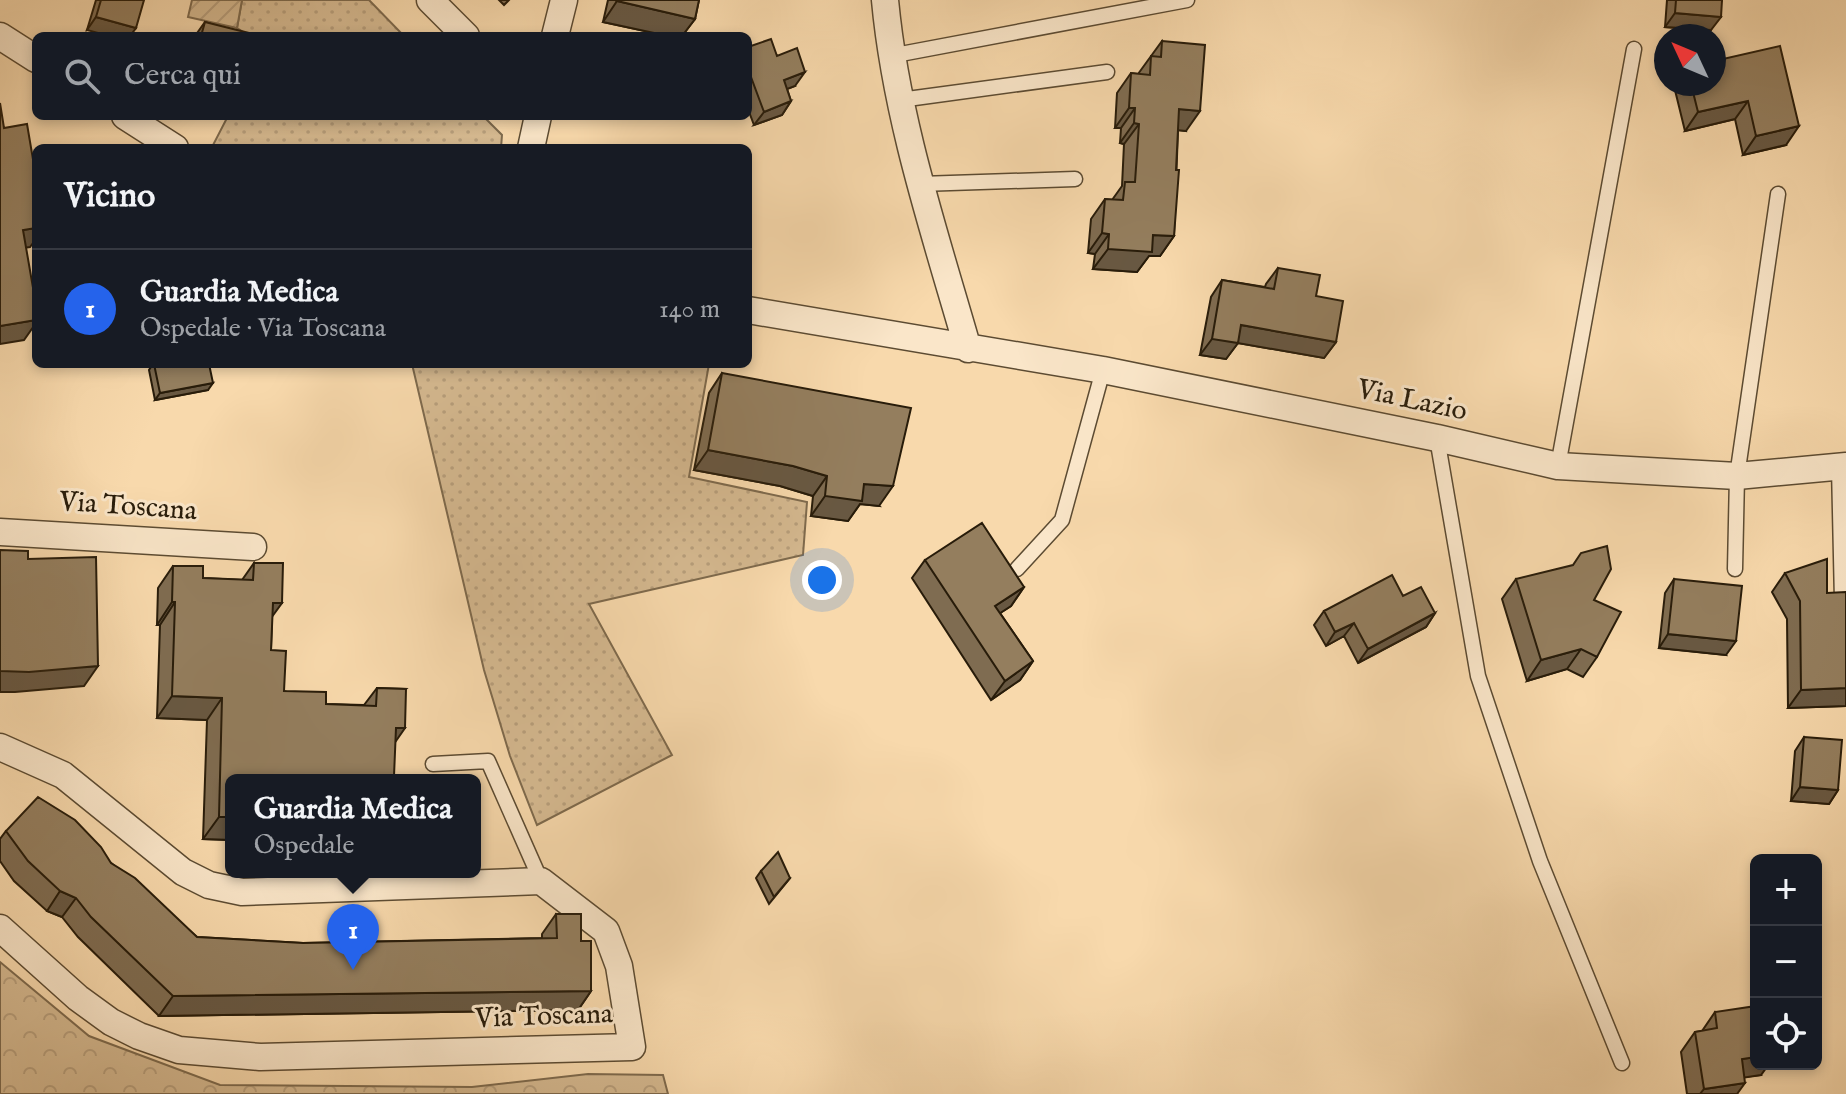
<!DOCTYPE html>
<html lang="it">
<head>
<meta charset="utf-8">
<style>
  body { margin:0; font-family:"IM FELL English",serif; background:#20242c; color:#f1f3f6 }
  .controls { position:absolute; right:24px; bottom:24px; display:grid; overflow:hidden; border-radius:12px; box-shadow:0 4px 12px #0003 }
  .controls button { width:72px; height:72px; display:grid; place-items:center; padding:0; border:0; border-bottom:2px solid #363941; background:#171b24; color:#f1f3f6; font:40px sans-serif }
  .compass { position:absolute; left:1654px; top:24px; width:72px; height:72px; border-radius:50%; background:#171b24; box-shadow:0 4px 12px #0003; rotate:314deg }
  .you { position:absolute; left:822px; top:580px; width:28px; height:28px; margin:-20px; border:6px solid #fff; border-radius:50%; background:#1a73e8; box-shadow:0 0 0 12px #1a73e833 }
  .badge { display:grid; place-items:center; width:52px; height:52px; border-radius:50%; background:#2563eb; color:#fff; font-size:26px; font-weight:700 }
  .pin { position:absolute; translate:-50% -66px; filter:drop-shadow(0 2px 4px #0008) }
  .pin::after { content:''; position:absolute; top:42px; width:28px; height:24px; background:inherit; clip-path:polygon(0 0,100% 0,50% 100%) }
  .popup { position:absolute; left:225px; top:774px; width:256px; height:104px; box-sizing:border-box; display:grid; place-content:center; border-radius:12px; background:#171b24; filter:drop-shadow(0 2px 6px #0005); font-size:26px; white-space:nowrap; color:#9ea1a6 }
  .popup b { font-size:30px; color:#f1f3f6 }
  .popup::after { content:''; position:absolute; left:50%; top:100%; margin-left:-16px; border:16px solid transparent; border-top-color:#171b24 }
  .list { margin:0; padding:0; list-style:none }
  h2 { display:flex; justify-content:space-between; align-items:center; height:104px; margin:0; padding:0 32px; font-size:34px }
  h2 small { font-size:26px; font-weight:400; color:#9ea1a6 }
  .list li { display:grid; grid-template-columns:52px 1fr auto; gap:24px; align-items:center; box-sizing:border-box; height:120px; padding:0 32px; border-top:2px solid #363941 }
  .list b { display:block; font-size:30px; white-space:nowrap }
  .list p { margin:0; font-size:26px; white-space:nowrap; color:#9ea1a6 }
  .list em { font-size:26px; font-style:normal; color:#9ea1a6 }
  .icon { flex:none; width:44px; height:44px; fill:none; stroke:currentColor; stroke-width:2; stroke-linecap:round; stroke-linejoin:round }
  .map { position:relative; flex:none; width:1846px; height:1094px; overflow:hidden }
  .search { position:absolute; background:#171b24; box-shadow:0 4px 12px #0003; left:32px; top:32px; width:720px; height:88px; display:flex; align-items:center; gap:20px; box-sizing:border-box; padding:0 28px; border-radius:12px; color:#9ea1a6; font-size:30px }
  .panel { position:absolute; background:#171b24; box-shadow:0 4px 12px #0003; left:32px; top:144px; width:720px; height:224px; border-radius:12px }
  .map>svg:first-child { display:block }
  .grass { fill:url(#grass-dots); stroke:#7e6a4d; stroke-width:2 }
  .forest { fill:url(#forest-crowns); stroke:#7e6a4d; stroke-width:2 }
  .garden { fill:url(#garden-furrows); stroke:#7e6a4d; stroke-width:2 }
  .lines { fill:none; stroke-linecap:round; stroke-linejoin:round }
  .service-casing { stroke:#5c4b32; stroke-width:17 }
  .minor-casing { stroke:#5c4b32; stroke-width:29 }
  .service { stroke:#fae6c9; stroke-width:14 }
  .minor { stroke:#fae6c9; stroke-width:26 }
  .wall { fill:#7f6c51; stroke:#281c0a; stroke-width:2 }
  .shaded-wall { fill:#685842; stroke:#281c0a; stroke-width:2 }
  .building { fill:#947e5e; stroke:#281c0a; stroke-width:2 }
  .labels { text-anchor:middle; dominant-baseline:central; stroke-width:6; stroke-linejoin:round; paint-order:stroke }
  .street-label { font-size:28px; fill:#281c0a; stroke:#fae6c9 }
</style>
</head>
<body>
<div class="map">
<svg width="1846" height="1094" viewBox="0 0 1846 1094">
  <defs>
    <pattern id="grass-dots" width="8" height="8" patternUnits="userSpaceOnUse" patternTransform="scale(2)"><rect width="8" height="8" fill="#d5b990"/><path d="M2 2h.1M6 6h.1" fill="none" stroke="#b79e7b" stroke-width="1.8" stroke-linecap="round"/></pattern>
    <pattern id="forest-crowns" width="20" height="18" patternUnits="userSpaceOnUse" patternTransform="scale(2)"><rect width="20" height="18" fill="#d5b990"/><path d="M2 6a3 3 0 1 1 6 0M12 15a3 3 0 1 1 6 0" fill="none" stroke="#b79e7b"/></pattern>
    <pattern id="garden-furrows" width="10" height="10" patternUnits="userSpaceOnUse" patternTransform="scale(2)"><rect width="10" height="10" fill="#d5b990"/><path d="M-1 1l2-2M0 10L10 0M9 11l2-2" fill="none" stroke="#b79e7b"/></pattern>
  </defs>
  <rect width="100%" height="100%" fill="#f8d9ac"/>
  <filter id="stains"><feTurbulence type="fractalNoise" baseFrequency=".0025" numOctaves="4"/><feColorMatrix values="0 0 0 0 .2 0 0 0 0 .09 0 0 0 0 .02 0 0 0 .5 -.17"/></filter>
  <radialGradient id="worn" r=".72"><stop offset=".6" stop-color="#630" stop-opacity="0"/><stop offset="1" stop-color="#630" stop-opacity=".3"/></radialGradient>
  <path class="grass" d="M242,0H369L404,36H250L237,28Z
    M228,116H483L502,135L501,148H214L212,147Z
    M412,364H709L689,477L807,502L803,555L589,604L672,755L537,825L510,756L484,670Z"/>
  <path class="forest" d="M0,962L89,1036L220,1085L472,1087L588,1074L663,1075L668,1094H0Z"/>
  <path class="garden" d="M192,0H242L237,28L188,17Z"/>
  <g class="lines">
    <defs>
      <path id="service" d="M890,56L1187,0
        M900,100L1107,72
        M920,184L1075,179
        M1437,438L1478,676L1540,861L1622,1063
        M1558,466L1634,49
        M1839,467L1842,601
        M1017,569L1062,520L1103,370
        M1735,569L1737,476L1778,194
        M433,764L488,761L541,881"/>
      <path id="minor" d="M430,0L466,36
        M885,0C896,119 935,234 968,349
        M0,36L36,59
        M555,36L564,0
        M125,116L175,148
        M531,148L538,116
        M748,310L1103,370L1437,438L1558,466L1737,476L1846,466
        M0,532L253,547
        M0,747L63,775L183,872L209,885L242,892L541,881L606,931L619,966L632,1047L260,1057L179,1050L139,1036L111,1022L78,998L0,928"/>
    </defs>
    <use href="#service" class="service-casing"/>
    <use href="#minor" class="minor-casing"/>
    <use href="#service" class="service"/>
    <use href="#minor" class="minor"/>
  </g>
  <path class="wall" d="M96,0H144L87,30Z
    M499,0H509L504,5Z
    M608,0H699L695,19L682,36H668L603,22Z
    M1667,0H1722L1711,30L1665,27Z
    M205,22L248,36H195Z
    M1162,41L1186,131L1178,130L1174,236L1160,256H1149L1137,272L1093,269L1095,254L1088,253L1091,219L1105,199L1112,200L1122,186L1124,144L1120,143L1121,128H1115L1117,93L1131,73L1138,74Z
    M748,47L795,86L787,89L791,101L782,115L754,125L748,109Z
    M1714,61L1786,145L1743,155L1735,119L1685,131L1674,86L1676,84H1714Z
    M1278,268L1316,296L1336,342L1324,358L1238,343L1226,359L1200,355L1211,297L1222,280L1265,287L1266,284Z
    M153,364H209L208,390L155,400L149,370Z
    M722,373L879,506L860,504L848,521L811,516L813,496L780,486L694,470L709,393Z
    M925,560L1024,587L1011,606L1000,613L1033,661L1020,680L991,700L912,578Z
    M254,563L272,617L271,650L284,691L326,704L364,705L377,688L406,689L231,840L203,839L207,720L157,718L160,625H157L158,588L173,566L203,578L242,580Z
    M1785,573L1827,593L1846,706L1788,708L1787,619L1772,592Z
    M1516,579L1597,657L1583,677L1567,669L1527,681L1502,599Z
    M1674,579L1726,655L1659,648L1665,593Z
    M1403,596L1435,613L1426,627L1358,663L1344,636L1326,646L1314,625L1324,611Z
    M1804,737L1838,790L1829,804L1791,801L1795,751Z
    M6,831L111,863L197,937L303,943L542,938V934L556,914L581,941L591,991L578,1010L159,1016L78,937L62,917L47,911L14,881L0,861V839Z
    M761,871L790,878L769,904L756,878Z
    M1715,1012L1761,1075L1744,1077L1737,1094H1687L1681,1052L1695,1032L1702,1031Z"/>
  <path class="shaded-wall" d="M617,1L695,19L682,36H668L603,22Z
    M1675,13L1721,17L1711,30L1665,27Z
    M96,17L136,28L130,36H109L87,30Z
    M805,72L795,86L774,94L784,80Z
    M791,101L782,115L754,125L764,112Z
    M1748,101L1735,119L1685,131L1698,112Z
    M1129,108H1135L1121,128H1115Z
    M1179,109L1200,111L1186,131L1165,129Z
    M1134,123L1139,124L1124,144L1120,143Z
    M1799,126L1786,145L1743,155L1756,136Z
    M36,228V239L30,247L9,250L23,230Z
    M1102,233L1109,234L1095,254L1088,253Z
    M1153,235L1174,236L1160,256H1149L1137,272L1093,269L1108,249Z
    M36,320V323L24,340L0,344V326Z
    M1241,325L1336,342L1324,358L1238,343L1226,359L1200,355L1212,339Z
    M213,383L208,390L155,400L160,393Z
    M708,450L793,466L827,476L813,496L780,486L694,470Z
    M864,484L893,486L879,506L860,504L848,521L811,516L825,496Z
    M1024,587L1011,606L982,625L995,606Z
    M172,602H175L160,625H157Z
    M273,603H282L266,625Z
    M1435,613L1426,627L1358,663L1368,649Z
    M1354,623L1344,636L1326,646L1335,632Z
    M1668,634L1736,641L1726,655L1659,648Z
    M1581,649L1567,669L1527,681L1541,660Z
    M1033,661L1020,680L991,700L1005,681Z
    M98,666L84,686L15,692H0V671Z
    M1846,688V706L1788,708L1801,690Z
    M172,696L222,698L207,720L157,718Z
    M396,728H405L389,751Z
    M1800,787L1838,790L1829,804L1791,801Z
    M219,817H231V840L203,839Z
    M60,891L76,898L62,917L47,911Z
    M591,991L578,1010L159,1016L173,996Z
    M1756,1057V1064H1769L1761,1075L1728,1080L1742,1059Z
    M1745,1083L1737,1094H1700L1704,1089Z"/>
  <path class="building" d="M101,0H144L136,28L96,17Z
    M618,0H699L695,19L617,1Z
    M1676,0H1722L1721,17L1675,13Z
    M205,22L249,33L248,36H201Z
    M771,39L777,56L797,48L805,72L784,80L791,101L764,112L748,69V47Z
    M1162,41L1205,45L1200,111L1179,109L1176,170H1179L1174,236L1153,235L1152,252L1108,249L1109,234L1102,233L1105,199L1123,200L1125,182H1135L1139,124L1134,123L1135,108H1129L1131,73L1150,75L1151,56L1161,57Z
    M1780,46L1799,126L1756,136L1748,101L1698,112L1691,84H1714V61Z
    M0,103L4,128L27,124L36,177V228L23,230L36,305V320L0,326Z
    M1278,268L1320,275L1316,296L1343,301L1336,342L1241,325L1238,343L1212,339L1222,280L1274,289Z
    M154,364H209L213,383L160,393Z
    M722,373L911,408L893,486L864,484L862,501L825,496L827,476L793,466L708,450Z
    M982,523L1024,587L995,606L1033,661L1005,681L925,560Z
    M1607,546L1611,569L1594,600L1621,612L1597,657L1581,649L1541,660L1516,579L1573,565L1581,553Z
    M0,550L28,551V559L96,557L98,666L29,672L0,671Z
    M1827,559V593L1846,592V688L1801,690L1800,601L1785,573Z
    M254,563H283L282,603H273L271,650L286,651L284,691L326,692V704L376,706L377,688L406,689L405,728H396L394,776H410V780H231V817H219L222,698L172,696L175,602H172L173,566H203V578L253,580Z
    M1392,575L1403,596L1421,587L1435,613L1368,649L1354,623L1335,632L1324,611Z
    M1674,579L1742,586L1736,641L1668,634Z
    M1804,737L1842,740L1838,790L1800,787Z
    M38,797L75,820L101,847L111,863L135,878L197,937L303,943L557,938L556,914H581V941H591V991L173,996L91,917L76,898L60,891L28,861L6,831Z
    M778,852L790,878L774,897L761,871Z
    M1756,1006V1057L1742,1059L1745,1083L1704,1089L1695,1032L1717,1028L1715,1012Z"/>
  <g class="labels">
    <g class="street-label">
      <text transform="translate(1412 401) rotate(12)">Via Lazio</text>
      <text transform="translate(128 507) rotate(4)">Via Toscana</text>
      <text transform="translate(544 1017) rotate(-2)">Via Toscana</text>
    </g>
  </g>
  <rect width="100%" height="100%" filter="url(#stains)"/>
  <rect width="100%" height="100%" fill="url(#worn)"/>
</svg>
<div class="controls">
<button>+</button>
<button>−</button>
<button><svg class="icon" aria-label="locate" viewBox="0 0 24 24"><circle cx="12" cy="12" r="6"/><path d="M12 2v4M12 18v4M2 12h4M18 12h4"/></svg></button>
</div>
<svg class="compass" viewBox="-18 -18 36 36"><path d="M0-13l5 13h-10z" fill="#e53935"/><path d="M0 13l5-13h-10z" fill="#9ea1a6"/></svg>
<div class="you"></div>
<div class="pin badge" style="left:353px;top:970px">1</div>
<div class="popup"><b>Guardia Medica</b>Ospedale</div>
<div class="search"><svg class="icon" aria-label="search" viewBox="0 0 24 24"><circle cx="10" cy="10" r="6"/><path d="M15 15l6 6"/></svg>Cerca qui</div>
<section class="panel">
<h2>Vicino<small></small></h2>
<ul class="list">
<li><span class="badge">1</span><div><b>Guardia Medica</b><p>Ospedale · Via Toscana</p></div><em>140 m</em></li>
</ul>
</section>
</div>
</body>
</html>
